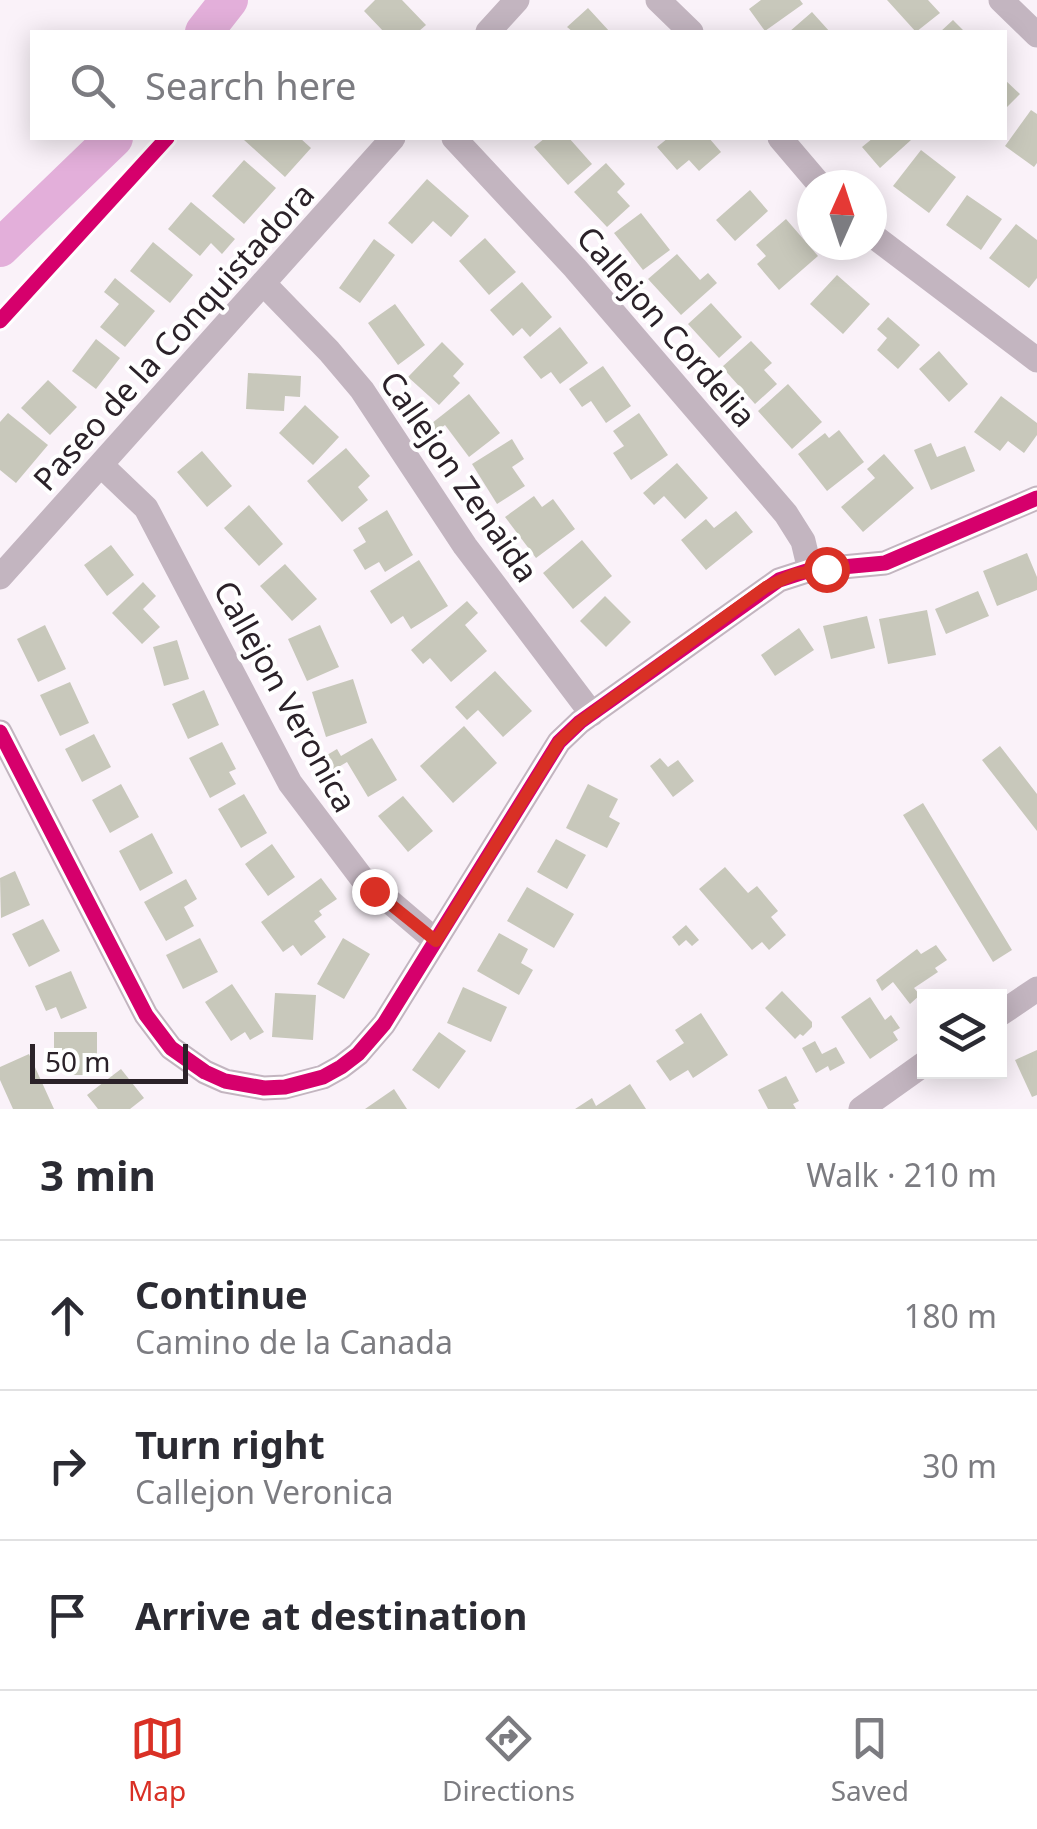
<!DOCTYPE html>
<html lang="en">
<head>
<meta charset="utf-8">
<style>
  body { margin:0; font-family:"Noto Sans",sans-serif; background:#f7f7f7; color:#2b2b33 }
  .controls { position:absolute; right:30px; bottom:30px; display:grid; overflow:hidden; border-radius:0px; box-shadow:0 5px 25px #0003 }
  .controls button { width:90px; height:90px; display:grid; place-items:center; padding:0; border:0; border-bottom:2px solid #e1e1e2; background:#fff; color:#2b2b33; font:50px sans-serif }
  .compass { position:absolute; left:797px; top:170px; width:90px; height:90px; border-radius:50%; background:#fff; box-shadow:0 5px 25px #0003; rotate:3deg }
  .scale { position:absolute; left:30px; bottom:25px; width:158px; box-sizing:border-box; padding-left:10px; border:5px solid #2b2229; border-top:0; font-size:28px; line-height:35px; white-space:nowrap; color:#2b2229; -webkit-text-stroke:8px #fff; paint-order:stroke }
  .stop { position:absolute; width:30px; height:30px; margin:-22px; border:8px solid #d93025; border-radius:50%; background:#fff }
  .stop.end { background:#d93025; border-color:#fff; box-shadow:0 2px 10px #0008 }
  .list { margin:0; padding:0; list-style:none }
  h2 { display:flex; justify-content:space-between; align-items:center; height:130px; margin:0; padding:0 40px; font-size:42px }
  h2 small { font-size:32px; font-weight:400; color:#7c7c81 }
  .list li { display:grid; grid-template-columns:65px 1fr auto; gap:30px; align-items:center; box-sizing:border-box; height:150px; padding:0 40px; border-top:2px solid #e1e1e2 }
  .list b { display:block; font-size:38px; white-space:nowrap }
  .list p { margin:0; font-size:32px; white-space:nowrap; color:#7c7c81 }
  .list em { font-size:32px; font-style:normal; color:#7c7c81 }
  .icon { flex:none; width:55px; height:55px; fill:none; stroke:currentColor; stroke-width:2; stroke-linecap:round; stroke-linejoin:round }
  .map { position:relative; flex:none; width:1037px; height:1109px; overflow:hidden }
  .search { position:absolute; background:#fff; box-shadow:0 5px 25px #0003; left:30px; right:30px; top:30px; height:110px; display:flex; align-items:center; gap:25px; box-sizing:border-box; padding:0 35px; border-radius:0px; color:#7c7c81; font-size:38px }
  .sheet { height:580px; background:#fff }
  nav { display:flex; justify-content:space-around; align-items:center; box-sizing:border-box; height:140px; border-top:2px solid #e1e1e2; background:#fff; font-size:28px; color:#7c7c81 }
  nav a { display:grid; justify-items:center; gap:5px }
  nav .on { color:#d93025 }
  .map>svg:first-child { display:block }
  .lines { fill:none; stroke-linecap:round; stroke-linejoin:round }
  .river { stroke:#e3afda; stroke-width:38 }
  .building { fill:#c8c8bb }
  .minor { stroke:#c3b5c0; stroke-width:25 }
  .cycleway-casing { stroke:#fff; stroke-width:21 }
  .cycleway { stroke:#d6006c; stroke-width:15 }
  .route { stroke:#d93025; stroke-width:12 }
  .labels { text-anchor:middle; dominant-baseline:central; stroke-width:8; stroke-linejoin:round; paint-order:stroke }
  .street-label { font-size:32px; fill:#2b2229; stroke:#fff }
</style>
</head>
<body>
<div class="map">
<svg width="1037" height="1109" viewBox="0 0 1037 1109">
  <rect width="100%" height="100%" fill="#faf2f9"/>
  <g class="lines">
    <path class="river" d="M204,32L229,0
      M0,248L114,138"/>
  </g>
  <path class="building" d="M375,0H402L426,25L418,32H384L364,11Z
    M761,0H800L803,4L765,31L749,9Z
    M887,0H928L940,13L916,32Z
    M588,8L610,32H573L567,27Z
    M812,12L830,32H789Z
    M953,20L965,32H940Z
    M1004,79L1020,94L1004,110Z
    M1031,110L1037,114V163L1034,167L1005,146Z
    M246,138H300L311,148L285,177L244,140Z
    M545,138H569L592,164L568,185L534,147Z
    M668,138H709L721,152L699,171L689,160L677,170L657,147Z
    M873,138H909L911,140L880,168L862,147Z
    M921,150L956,177L929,213L893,186Z
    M244,160L276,188L244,224L212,196Z
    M606,163L625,184L617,192L630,206L607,227L574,192Z
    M427,179L469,216L451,237L433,221L412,244L388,223Z
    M750,190L768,211L735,241L716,220Z
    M967,195L1002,219L981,250L946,225Z
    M191,202L235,239L222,254L211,243L200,256L168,229Z
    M641,213L670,250L643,270L614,233Z
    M786,219L818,256L779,290L757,264L766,256L756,245Z
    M1016,224L1037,240V278L1029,288L989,258Z
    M485,238L516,272L489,295L459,261Z
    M374,239L395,255L360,303L339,288Z
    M153,242L193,275L170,303L130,271Z
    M677,254L700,280L708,273L717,283L681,315L648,279Z
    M837,275L870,304L843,334L810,304Z
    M115,278L155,311L125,347L100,327L119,304L104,292Z
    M522,282L552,317L530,337L522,328L513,336L490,310Z
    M711,303L742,337L719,358L688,324Z
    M395,304L425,345L398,365L368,323Z
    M888,317L920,345L898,369L877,350L887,338L877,329Z
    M560,327L588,363L560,384L551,372L541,379L523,357Z
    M96,339L120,358L96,389L72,371Z
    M751,341L772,363L764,370L777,384L755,404L722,367Z
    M442,342L464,364L453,376L460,383L439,405L408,377Z
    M939,351L968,384L949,402L919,369Z
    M603,366L631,406L606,423L591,401L582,407L569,389Z
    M248,373L301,376L300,397L285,396L284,411L246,409Z
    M48,380L77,407L50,435L21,408Z
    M788,384L822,422L792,449L758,411Z
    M469,394L500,433L469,457L445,425L433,434L427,427Z
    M1001,396L1037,423V435L1024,453L1008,441L1000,451L974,432Z
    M305,405L339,437L313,465L279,433Z
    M8,413L48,445L16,483L0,470V422Z
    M639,413L668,455L631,480L613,453L624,446L613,431Z
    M839,430L864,462L827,491L798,454L825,433L829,438Z
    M512,439L524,459L512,467L525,486L497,504L472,464Z
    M931,443L937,457L965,446L975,471L931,490L914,450Z
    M346,448L370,476L358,487L368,500L342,522L307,481Z
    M202,451L232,486L207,507L177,472Z
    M884,454L914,488L863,532L841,507L875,478L867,469Z
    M677,463L708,498L685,519L664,496L654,505L643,493Z
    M534,496L542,507L553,499L575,529L536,558L505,517Z
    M249,505L283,544L259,566L224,528Z
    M387,510L413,555L385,572L379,562L365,570L353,550L366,542L358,528Z
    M736,511L753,532L706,570L681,540L706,519L714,528Z
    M582,540L612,576L573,609L543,573Z
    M111,545L134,575L107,596L84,565Z
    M1027,553L1037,577V590L997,606L983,571Z
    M419,560L448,606L411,629L403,616L391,624L370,591Z
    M285,564L317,599L292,621L260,586Z
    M143,582L156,596L143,609L160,627L142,644L112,613Z
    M978,591L989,616L946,634L935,609Z
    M605,596L631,622L606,647L580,621Z
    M467,601L478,613L465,625L487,651L451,682L430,658L423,664L411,650Z
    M927,610L936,655L888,664L879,619Z
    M867,616L875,648L831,659L823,626Z
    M45,625L66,669L38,682L17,639Z
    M320,625L339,667L307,681L288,639Z
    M799,628L814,650L775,676L761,655Z
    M177,640L189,679L164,686L153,647Z
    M495,671L532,711L503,737L478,710L467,720L455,707Z
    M353,679L367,723L326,737L312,692Z
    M70,682L89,723L60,736L40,695Z
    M204,690L219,725L188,739L172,704Z
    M464,726L497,763L453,803L420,766Z
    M94,734L111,767L82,782L65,749Z
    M372,738L397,780L368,797L347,762L330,772L322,758L337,749L341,756Z
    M222,742L236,769L229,772L236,784L210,798L189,758Z
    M1000,746L1037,794V831L982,760Z
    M660,758L668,767L678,760L694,781L673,797L650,766Z
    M121,784L139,817L110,833L92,800Z
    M588,784L618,799L609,817L620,823L607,848L566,828Z
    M244,794L267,833L241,848L218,809Z
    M403,796L433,831L408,852L378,816Z
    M923,803L1012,950L993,962L903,815Z
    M152,833L173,873L140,891L119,851Z
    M556,839L586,855L567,889L537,872Z
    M272,844L295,877L268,896L245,864Z
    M725,867L748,893L757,886L778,911L771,917L786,935L769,950L762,942L752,950L699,889Z
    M15,871L30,905L1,918L0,878Z
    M321,878L337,899L319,911L322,915L314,921L326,937L301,956L293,945L283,952L261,922Z
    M186,879L197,899L184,907L194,926L166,941L144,902Z
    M527,887L574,914L554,948L507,921Z
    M43,919L60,951L29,967L12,934Z
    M686,925L699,940L692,946L686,940L679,946L672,937Z
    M499,933L528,949L521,963L533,970L519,995L477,971Z
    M200,938L218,972L183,989L166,955Z
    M343,938L370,954L344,999L317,984Z
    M936,945L947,960L935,968L938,972L914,988L920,995L910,1004L893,982L882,991L876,980L917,949L921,954Z
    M71,971L87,1008L61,1019L56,1007L46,1011L35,986Z
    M232,984L264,1032L250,1040L245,1032L231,1041L205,1002Z
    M463,987L507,1007L491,1042L447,1023Z
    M782,991L812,1022V1027L803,1036L800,1034L795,1039L765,1008Z
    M275,993L316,995L313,1040L272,1037Z
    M870,997L885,1020L891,1015L900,1028L893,1032L898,1040L870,1059L841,1017Z
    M701,1013L728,1055L693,1078L688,1070L670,1081L656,1061L684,1043L675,1030Z
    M54,1032H97V1075H70V1067H54Z
    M439,1032L466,1051L439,1089L412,1070Z
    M815,1041L822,1054L836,1047L845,1063L830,1071L828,1066L816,1073L802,1048Z
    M1037,1050V1095L1032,1097L1015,1060Z
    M29,1054L54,1109H13L0,1080V1067Z
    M121,1069L144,1098L130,1109H98L87,1095Z
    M786,1076L799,1101L793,1104L796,1109H768L758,1090Z
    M630,1084L646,1109H575L592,1098L596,1106Z
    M394,1089L407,1109H365Z"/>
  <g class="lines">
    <path class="minor" d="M658,0L691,32
      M1001,0L1037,35
      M488,32L517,0
      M454,138L575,268L786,514L803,541L810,570
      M780,138L820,185
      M872,235L1037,360
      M263,283L329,351L362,390L465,546L592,714
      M101,465L146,508L290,783L361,877L436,941
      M0,577L393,138
      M0,732L146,1015L171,1048L205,1072L225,1081L264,1088L285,1087L323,1077L341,1067L358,1054L384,1024L559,742L580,722L779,580L810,570L885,563L1037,498
      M1000,1014L1037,989
      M861,1109L924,1064"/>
    <defs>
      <path id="cycleway" d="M0,321L167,138
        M0,732L146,1015L171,1048L205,1072L225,1081L264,1088L285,1087L323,1077L341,1067L358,1054L384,1024L559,742L580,722L779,580L810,570L885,563L1037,498"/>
    </defs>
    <use href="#cycleway" class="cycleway-casing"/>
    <use href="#cycleway" class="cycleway"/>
  </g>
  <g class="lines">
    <path class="route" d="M374,891L436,941L559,742L580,722L766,587L795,574L826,569"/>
  </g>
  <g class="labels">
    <g class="street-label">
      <text transform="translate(667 326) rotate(49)">Callejon Cordelia</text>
      <text transform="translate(173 336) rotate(-48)">Paseo de la Conquistadora</text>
      <text transform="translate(460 476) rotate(55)">Callejon Zenaida</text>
      <text transform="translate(286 696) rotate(61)">Callejon Veronica</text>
    </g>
  </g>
</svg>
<div class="controls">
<button><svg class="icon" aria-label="layers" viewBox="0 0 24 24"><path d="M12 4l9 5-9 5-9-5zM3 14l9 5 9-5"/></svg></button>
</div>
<svg class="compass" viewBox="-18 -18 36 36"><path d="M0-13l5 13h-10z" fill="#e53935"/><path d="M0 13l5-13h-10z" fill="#7c7c81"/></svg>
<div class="scale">50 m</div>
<div class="stop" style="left:826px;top:569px"></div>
<div class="stop end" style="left:374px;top:891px"></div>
<div class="search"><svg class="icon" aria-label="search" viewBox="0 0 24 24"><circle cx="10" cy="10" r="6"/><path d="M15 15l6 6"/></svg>Search here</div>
</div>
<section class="sheet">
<h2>3 min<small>Walk · 210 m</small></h2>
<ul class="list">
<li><svg class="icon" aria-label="ahead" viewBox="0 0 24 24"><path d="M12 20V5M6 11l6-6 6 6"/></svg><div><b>Continue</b><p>Camino de la Canada</p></div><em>180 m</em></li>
<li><svg class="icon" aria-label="right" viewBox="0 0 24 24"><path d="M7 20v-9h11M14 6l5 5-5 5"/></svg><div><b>Turn right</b><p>Callejon Veronica</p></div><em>30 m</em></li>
<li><svg class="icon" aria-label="arrive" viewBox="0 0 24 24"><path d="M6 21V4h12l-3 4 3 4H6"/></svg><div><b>Arrive at destination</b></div></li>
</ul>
</section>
<nav>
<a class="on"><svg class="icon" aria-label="map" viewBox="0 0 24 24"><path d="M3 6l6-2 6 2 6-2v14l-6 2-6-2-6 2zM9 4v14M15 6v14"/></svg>Map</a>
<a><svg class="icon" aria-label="directions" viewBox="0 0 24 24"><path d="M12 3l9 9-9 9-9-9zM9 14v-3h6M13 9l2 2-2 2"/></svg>Directions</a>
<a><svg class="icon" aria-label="saved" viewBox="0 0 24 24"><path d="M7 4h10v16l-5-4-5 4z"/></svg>Saved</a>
</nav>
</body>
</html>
